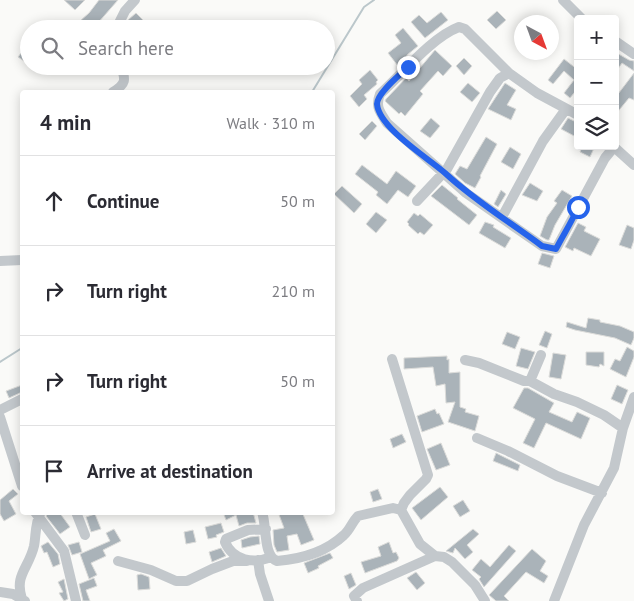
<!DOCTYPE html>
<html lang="en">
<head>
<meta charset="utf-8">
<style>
  body { margin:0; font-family:"PT Sans",sans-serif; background:#f7f7f7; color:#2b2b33 }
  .controls { position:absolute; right:15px; top:15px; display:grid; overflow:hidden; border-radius:5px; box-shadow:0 2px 12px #0003 }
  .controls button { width:45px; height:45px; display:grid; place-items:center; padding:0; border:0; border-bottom:1px solid #e1e1e2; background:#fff; color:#2b2b33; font:25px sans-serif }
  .compass { position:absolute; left:514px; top:15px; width:45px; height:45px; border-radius:50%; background:#fff; box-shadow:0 2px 12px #0003; rotate:139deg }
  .stop { position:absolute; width:15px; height:15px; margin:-11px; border:4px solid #2563eb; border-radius:50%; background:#fff }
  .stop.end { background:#2563eb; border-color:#fff; box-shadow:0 1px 5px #0008 }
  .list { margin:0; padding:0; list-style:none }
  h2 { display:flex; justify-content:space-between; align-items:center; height:65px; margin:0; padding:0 20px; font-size:21px }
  h2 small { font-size:16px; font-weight:400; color:#7c7c81 }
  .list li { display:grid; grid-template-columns:32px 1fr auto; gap:15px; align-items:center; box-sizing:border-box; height:90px; padding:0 20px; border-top:1px solid #e1e1e2 }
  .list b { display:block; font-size:19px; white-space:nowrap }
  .list em { font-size:16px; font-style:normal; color:#7c7c81 }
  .icon { flex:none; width:28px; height:28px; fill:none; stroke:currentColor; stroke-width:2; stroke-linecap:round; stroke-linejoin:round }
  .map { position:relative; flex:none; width:634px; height:601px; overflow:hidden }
  .search { position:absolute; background:#fff; box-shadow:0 2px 12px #0003; left:20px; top:20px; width:315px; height:55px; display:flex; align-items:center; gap:12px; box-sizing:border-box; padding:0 18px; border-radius:28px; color:#7c7c81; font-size:19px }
  .panel { position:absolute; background:#fff; box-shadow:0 2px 12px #0003; left:20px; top:90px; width:315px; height:425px; border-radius:5px }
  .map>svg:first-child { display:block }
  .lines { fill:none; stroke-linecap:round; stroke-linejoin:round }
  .stream { stroke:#bbc7cb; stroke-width:2 }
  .building { fill:#aab3b9; stroke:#dcdcda }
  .minor { stroke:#c3c8cc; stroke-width:10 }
  .route { stroke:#2563eb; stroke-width:6 }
</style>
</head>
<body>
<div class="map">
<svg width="634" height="601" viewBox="0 0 634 601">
  <rect width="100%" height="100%" fill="#fafaf8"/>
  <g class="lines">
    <path class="stream" d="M312,92L364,7L374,0
      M0,362L22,348"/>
  </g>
  <path class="building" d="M64,0H85L75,10Z
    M99,0H118L97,24L98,26L95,29H87L80,21L89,13Z
    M497,11L506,20L496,29L487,20Z
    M441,12L448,20L425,38L411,22L419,15L427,23Z
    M136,13L144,21L135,29L128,20Z
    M403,28L418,46L407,55L406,59L398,66L388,53L401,43L395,35Z
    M29,43V56L24,61L18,57Z
    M435,50L452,66L443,76L438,71L420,91L423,94L405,116L401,112L399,114L385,101L386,99L406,78L409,81Z
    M615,52L629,60L634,61V71L622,63L615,73Z
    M464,58L472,66L464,75L456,66Z
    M564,59L578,70V88L570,98L564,93L574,80L564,71L553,84L548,80Z
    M370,70L378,80L376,82L377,84L364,95L367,99L359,107L350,96L362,84L359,80Z
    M634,73V100L629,98L615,115V98Z
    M468,83L480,93L472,102L460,92Z
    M505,83L516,90L507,105L516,109L511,120L488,109Z
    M431,118L440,126L430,138L420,131Z
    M568,118L578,123V138L561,129Z
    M372,121L377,126L365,140L359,134Z
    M486,137L497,144L480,176L481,177L475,188L465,183L455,174L460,166L467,169Z
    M582,146H595L590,157L580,152Z
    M510,147L521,154L513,169L501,162Z
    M362,165L387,184L396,171L416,186L408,197L398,190L387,204L376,195L378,192L355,174Z
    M530,183L543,191L537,201L522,195Z
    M442,185L458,198L457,199L477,215L469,225L431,196Z
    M342,186L362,204L354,213L334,194Z
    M501,190L506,194L498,207L494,204Z
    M562,190L572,196L555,225L549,240H547L540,236L547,217L557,203L554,201Z
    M376,212L387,220L376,233L366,224Z
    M414,213L418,216L420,214L433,225L424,235L420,232L418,234L408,225L409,224L407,222Z
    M485,222L494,225L493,227L511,238L505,248L479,233Z
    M578,223L586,227L584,231L600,239L591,256L574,248L573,251L565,247Z
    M627,225L634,228V240L631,249L619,245Z
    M542,253L554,256L550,268L538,264Z
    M588,318L600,320V322L620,326L634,332V338L631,345L615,338L575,330L566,327L567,322L586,328Z
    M545,331L552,334L547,348L539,345Z
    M507,332L520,337L515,349L502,344Z
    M627,347L634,351V357L626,377L610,369L615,359L620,361Z
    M521,348L535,352L528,369L516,366Z
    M586,352H604V366L600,364L599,367L586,365Z
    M553,353L566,355L561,379L549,377Z
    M447,356V360L449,359V373L460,372V407L466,409L465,412L479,416L475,431L448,422L455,402L446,403L445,384L436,386L433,367L404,369V358Z
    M22,385V392L9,398L6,391Z
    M617,385L628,390L622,404L611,399Z
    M524,388H528L554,403L549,412L572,422L577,412L590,418L581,439L546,423L534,448L523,443L535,419L513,408Z
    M435,409L437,414L439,413L444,424L422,432L417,416Z
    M402,434L406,442L393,448L390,439Z
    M441,443L450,465L436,470L427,449Z
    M496,453L520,465L518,471L493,461Z
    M440,487L448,497L421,520L412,508Z
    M13,489L18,494L9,501L16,514L4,521L0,514V500Z
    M378,489L382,499L373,502L370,492Z
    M463,500L470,511L460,517L453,506Z
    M49,512H59L70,527L60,534L46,516Z
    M223,512H253L256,523H247L239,526L236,515L226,520Z
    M278,512H302L314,540L301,545L297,534L287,536L289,550L277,552L274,545L273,530L284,528Z
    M95,514L101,529L91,532L86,517Z
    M221,523L224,532L216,535L217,537L208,539L205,527Z
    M114,529L121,541L103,550L106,556L91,563L97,575L89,579L80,554L110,541L106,533Z
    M473,529L479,534L467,545L473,552L465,559L455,548L453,553L446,551Z
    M193,530L196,542L186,544L184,532Z
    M259,536L260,544L242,548L241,540L250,537Z
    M48,542L58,554L60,564L53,567L47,552L44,553L41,546Z
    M79,542L82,552L72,555L68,545Z
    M389,542L393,553L396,552L399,558L397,561L365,573L361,562L381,556L378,547Z
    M509,545L516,551L484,587L479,579L481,577L472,570L481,559L490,567Z
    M221,548L226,556L212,562L209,552Z
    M532,549L546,561L540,571L548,576L544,583L526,572L504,596L509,601H496L489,595Z
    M330,553L333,558L318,566L319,568L308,573L304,563Z
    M416,572L425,583L417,590L407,578Z
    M351,573L356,585L349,589L344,576Z
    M141,574L149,577L150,589L138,590L137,575Z
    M94,578L97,586L86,590L90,601H83L79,584Z
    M64,579L68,599L64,601L59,593L63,592L58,582Z"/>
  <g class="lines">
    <path class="minor" d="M563,0L582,19
      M116,29L125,11L135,0
      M615,41L634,54
      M113,92C126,84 126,80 121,66
      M578,115L537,93L509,73L465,29L459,27C432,37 402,74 380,94C375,107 380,112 387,123L466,193L542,246L556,249L605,158L614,147
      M613,146L634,165
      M417,201L447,169L490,92L500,78L509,73
      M502,217L543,141L566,109
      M0,261L22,260
      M392,359L428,475L426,479L410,495L404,503L401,510L420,544L435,556L444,557L452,562L475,585L485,601
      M465,360L479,363L524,381H530L554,394L577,402L604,415L623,428
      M530,381L541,355
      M0,410L22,399
      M0,417L22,486
      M477,438L508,451L557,476L602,493
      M35,512L64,551L76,601
      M76,512L85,535
      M262,512C267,526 263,556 277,561C301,559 326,552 344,535C350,530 352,522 358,516L393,508L401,510
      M266,529L248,530L226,539L225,542C233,561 254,564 271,557
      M258,560L260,574L269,601
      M118,561L151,570L176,581H187L212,569L233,561H247
      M0,592L13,594L25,601
      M22,599C14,575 29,568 34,546C36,536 35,524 40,514
      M357,601L354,596L363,588L435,556
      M554,601L584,525L614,468L623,428L634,397"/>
  </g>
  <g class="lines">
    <path class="route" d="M408,67C400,75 377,93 377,104C379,128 428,158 445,173C475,201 510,222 542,246L556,249C563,235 572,222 578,207"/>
  </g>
</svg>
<div class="controls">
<button>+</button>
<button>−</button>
<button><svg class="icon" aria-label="layers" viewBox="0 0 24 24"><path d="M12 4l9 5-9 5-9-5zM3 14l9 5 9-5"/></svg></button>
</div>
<svg class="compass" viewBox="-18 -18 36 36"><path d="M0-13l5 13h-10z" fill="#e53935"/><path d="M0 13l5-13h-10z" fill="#7c7c81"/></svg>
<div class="stop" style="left:578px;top:207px"></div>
<div class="stop end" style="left:408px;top:67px"></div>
<div class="search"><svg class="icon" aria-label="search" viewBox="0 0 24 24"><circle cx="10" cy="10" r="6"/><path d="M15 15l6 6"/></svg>Search here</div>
<section class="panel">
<h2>4 min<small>Walk · 310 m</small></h2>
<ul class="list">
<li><svg class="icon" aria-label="ahead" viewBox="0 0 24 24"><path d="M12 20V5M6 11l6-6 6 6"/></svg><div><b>Continue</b></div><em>50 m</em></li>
<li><svg class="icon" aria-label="right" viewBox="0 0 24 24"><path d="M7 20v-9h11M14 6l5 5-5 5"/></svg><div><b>Turn right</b></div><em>210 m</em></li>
<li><svg class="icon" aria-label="right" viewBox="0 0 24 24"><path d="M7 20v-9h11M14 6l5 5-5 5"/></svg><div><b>Turn right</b></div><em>50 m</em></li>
<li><svg class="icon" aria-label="arrive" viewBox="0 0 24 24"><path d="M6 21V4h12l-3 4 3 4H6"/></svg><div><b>Arrive at destination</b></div></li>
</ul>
</section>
</div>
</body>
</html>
